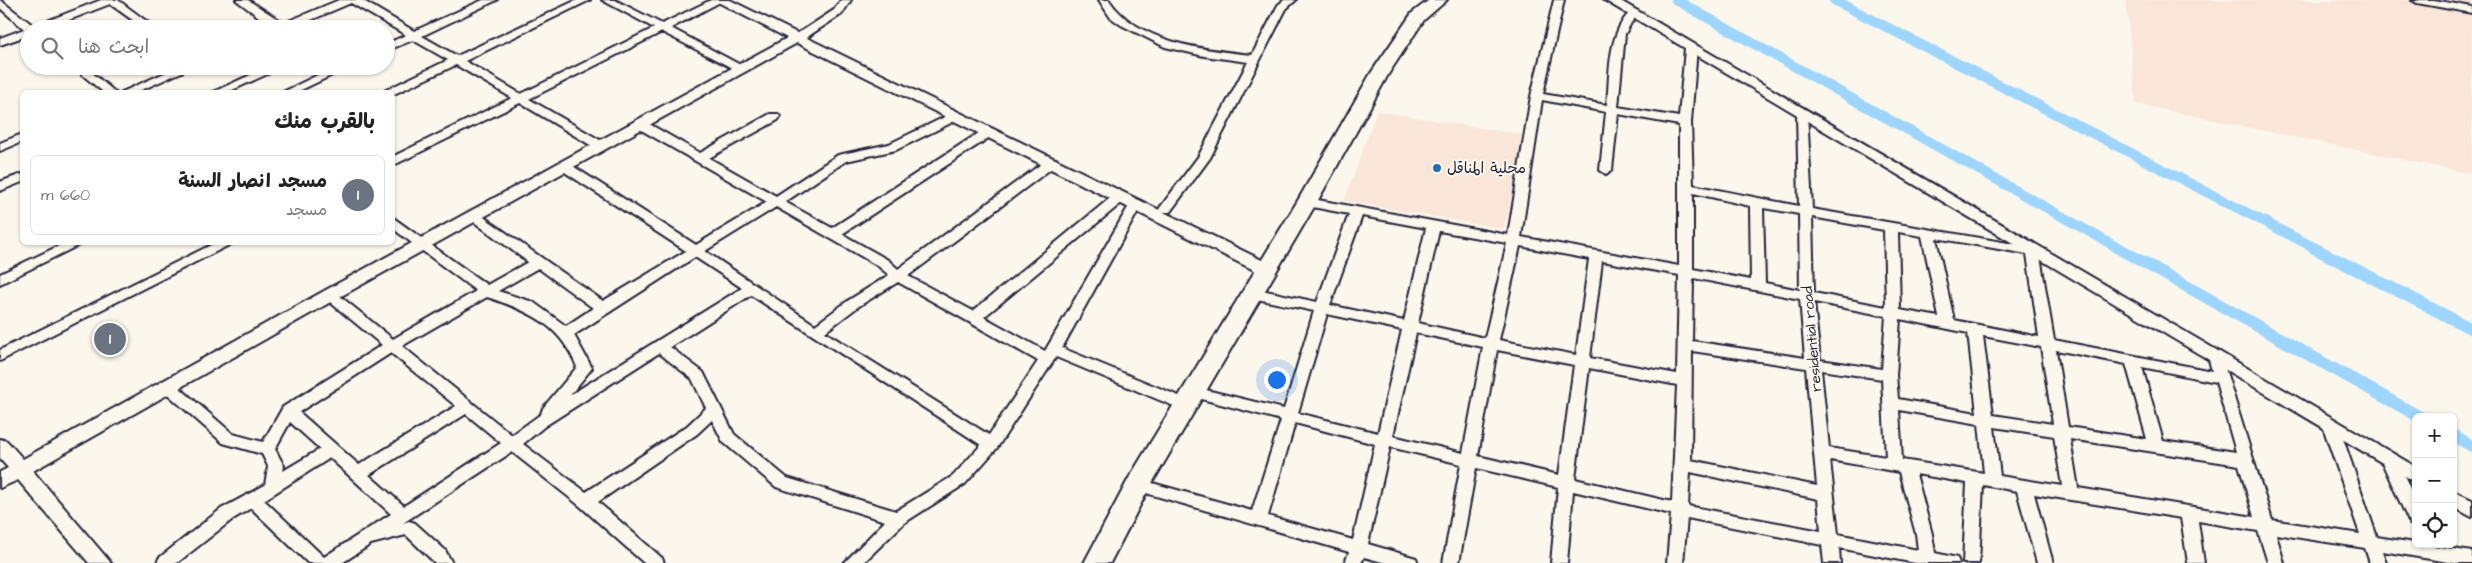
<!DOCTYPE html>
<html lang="ar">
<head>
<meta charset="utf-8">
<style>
  body { margin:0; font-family:"Architects Daughter","Playpen Sans Arabic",sans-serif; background:#f6f6f6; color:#222; direction:rtl }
  .controls { position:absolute; right:15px; bottom:15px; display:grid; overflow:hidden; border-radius:8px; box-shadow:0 1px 4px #0004 }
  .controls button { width:45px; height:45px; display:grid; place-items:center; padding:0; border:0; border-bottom:1px solid #e0e0e0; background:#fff; color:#222; font:25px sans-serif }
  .you { position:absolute; left:1276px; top:379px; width:18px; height:18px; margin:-12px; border:4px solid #fff; border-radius:50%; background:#1a73e8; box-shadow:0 0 0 8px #1a73e833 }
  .badge { display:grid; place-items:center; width:32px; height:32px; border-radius:50%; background:#0f766e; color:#fff; font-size:16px; font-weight:700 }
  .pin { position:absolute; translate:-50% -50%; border:2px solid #fff; box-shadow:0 1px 5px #0006 }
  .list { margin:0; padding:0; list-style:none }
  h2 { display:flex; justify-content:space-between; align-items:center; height:65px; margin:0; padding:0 20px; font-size:21px }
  h2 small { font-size:16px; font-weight:400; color:#767676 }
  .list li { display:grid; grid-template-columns:32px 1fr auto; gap:15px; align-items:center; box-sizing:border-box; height:80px; margin:0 10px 10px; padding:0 10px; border:1px solid #e0e0e0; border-radius:8px }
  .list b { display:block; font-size:19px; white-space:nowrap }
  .list p { margin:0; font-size:16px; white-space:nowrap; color:#767676 }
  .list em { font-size:16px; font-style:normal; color:#767676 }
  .icon { flex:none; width:28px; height:28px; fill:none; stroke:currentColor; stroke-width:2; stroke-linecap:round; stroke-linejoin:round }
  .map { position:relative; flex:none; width:2472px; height:563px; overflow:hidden; direction:ltr }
  .search { position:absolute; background:#fff; box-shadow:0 1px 4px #0004; left:20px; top:20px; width:375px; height:55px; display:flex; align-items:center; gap:12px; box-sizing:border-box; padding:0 18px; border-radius:28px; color:#767676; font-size:19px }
  .panel { position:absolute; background:#fff; box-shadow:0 1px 4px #0004; left:20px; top:90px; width:375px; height:155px; border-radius:8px; direction:rtl }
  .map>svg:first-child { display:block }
  .built { fill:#fae6d9 }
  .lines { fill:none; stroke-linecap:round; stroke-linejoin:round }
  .canal-far1 { stroke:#9dd5fd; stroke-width:10 }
  .canal { stroke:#9dd5fd; stroke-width:12 }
  .minor-casing { stroke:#22223b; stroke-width:4 }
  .tertiary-casing { stroke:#22223b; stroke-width:4 }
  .primary-casing { stroke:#22223b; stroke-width:4 }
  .minor { fill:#fbf7ec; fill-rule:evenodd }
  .tertiary { fill:#fbf7ec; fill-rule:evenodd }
  .primary { fill:#fbf7ec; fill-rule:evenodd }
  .poi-dot { fill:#1f6fb2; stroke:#fbf7ec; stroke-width:2 }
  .labels { text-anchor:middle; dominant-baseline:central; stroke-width:4; stroke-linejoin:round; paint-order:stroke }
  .poi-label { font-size:15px; fill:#22223b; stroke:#fbf7ec; text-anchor:start }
  .street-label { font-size:15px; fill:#22223b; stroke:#fbf7ec }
</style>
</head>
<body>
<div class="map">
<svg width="2472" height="563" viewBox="0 0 2472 563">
  <rect width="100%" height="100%" fill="#fbf7ec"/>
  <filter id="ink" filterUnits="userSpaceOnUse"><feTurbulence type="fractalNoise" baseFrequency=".02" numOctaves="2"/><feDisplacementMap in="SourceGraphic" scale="10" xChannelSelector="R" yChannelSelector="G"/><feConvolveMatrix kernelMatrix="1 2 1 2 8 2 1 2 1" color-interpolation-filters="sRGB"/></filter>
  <g filter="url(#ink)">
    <path class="built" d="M2126,0H2472V174L2136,104Z
      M1377,111L1526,135L1504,229L1344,201Z"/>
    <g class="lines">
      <path class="canal-far1" d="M1676,0L2120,249
        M1834,0L2317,249"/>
      <path class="canal" d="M2118,248L2420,417
        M2314,248L2472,329
        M2453,435L2472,446"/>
      <defs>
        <path id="minor" d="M0,0L34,26L101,0H118L157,29H145L110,4L46,29H29V35L0,45V38L24,29L0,8Z
          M236,0H248L284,23L339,0H362L414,31L483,0H497L422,36L457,56L577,0H590L465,61L521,94L654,28L602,0H615L662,24L711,0H724L671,28L746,68L740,71L736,70L662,32L529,99L605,143L607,146L605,149H597L520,103L392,166V157L512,98L456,65L394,94L385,92L386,90L448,60L413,40L386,51V44L406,35L351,3L290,29H275Z
          M841,0H851L842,14L810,35H802V31L834,10Z
          M1099,0H1109C1138,43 1204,50 1252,55L1278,5L1284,0H1296L1286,9L1210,158L1170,212H1160L1159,209L1198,157L1248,62L1204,56L1165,47L1121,25L1110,17Z
          M1554,0H1564L1543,94L1607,105C1610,74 1607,35 1630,12H1638L1639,14L1631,23L1625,34L1618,107L1679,117L1685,48L1687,46H1695L1697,48L1691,122L1693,185L1799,206L1797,114L1803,110L1807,111L1812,209L2043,249L2045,252L2040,256L2054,340L2212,371L2208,356L2210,352H2220L2272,520L2360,534L2322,424L2325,420H2335L2338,424L2377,537L2472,552V563H2454L2382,551L2386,563H2370L2365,548L2276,534L2284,563H2268L2258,531L2198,521L2204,563H2188L2181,518L2034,494L2053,563H2037L2017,491L1983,485L1979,563H1963L1967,483L1916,474L1932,534L1935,553L1957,558L1959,563H1915L1839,548L1840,563H1824L1822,545L1687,518L1683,563H1667L1671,514L1573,491L1567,563H1551L1558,487L1476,468L1459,563H1443L1461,464L1390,447L1368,544L1416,558L1418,563H1386L1364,557L1361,563H1345L1349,552L1132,489L1130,485L1132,481L1138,479L1252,511L1281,420L1194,397L1189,396L1186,392L1189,388L1194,387L1284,409L1314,311L1252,298L1245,293L1252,288L1317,302L1349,214L1302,205L1301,202L1302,199L1307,198L1508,235L1531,96ZM1542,100L1606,112L1600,170L1606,174L1612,170L1618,114L1679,125V266L1521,237ZM1693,193L1750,206L1751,280L1693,269ZM1763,208L1799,214L1800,290L1765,283ZM1362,216L1426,228L1404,321L1330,305ZM1812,217L1884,230L1886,307L1814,293ZM1439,231L1507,243L1485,338L1418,323ZM1898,232L1922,236L1939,317L1900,310ZM1936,238L2027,254L2039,337L1954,320ZM1520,246L1589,259L1576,355L1499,340ZM1602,261L1679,275L1677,374L1590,358ZM1693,278L1800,299L1805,358L1692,341ZM1814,302L1886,316L1882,369L1820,360ZM1327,314L1402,330L1378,433L1298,413ZM1900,319L1968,333L1977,413L1898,399L1896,375ZM1416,333L1483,347L1463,453L1393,436ZM1983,336L2041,347L2053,424L1993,415ZM1497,350L1574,365L1559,475L1478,456ZM2056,350L2126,364L2147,439L2068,427ZM1692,351L1806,368L1817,486L1691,460ZM2142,367L2216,382L2236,452L2163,441ZM1589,368L1677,385L1672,502L1575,479ZM1821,370L1882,379L1886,457L1829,448ZM1899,410L1979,424L1984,473L1902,460ZM1295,423L1375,444L1353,540L1268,516ZM1994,427L2054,436L2062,486L2000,476ZM2070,439L2239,465L2254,517L2078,488ZM1830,460L1899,472L1916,534L1918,550L1838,534ZM1690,472L1818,499L1821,531L1688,506Z
          M2412,0H2434L2472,7V13L2417,3Z
          M72,66H84L115,92H103Z
          M180,66H195L137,92H122Z
          M270,66H285L228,92H213Z
          M336,66H351L297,92H283Z
          M955,112L961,116L959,119L896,150L846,161L785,202L832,228L985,129H993L995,132L993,135L842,234L888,260L898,269L1048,159H1056L1058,162L1056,165L908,276L973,311L1115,194H1125L1126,197L1125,200L984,317L1045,351L1130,204L1136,200L1141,201L1142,204L1062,348L1191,401L1194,405L1191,409H1181L1056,357L997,448L965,484L904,523L863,563H844L885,521L776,487L723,442L712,420L697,434L598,502L662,558L664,563H644L580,506L512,452L403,523L409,521L415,523L445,550L452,563H435L406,535L371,544L342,563H308L251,508L233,519L177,563H157L159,558L221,509L265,485L268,466L262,454L223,443L163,390L161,386L163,382H173L233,434L263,442L283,407L382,345L325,298L323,295L325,292H335L393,339L476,291L392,228V217L487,285L528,262L466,216L473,212L478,213L603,301L686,251L560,169L558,166L560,163H568L696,245L767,202L636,127L634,124L636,121H644L700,153L770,114H778L780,117L778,120L709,158L776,196L838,155L889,144ZM776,207L878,266L889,275L849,300L815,325L705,251ZM695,257L742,288L570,395L592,368L574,335ZM538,268L593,308L566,326L533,302L498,291ZM898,282L1038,361L989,435L825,332L859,306ZM751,295L981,445L953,476L896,511L787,478L734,434L703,372L670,347ZM487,297C529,311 560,324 577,367L543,408L541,414L512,435L402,346ZM391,353L456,406L359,465L299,412ZM659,353L692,379L706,408L687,426L586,492L523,444L545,426ZM466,414L501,443L404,506L369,475ZM290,422L320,449L283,471L284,466L275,449ZM330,458L391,514L324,557L264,500Z
          M22,134V142L0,151V143Z
          M22,174V182L0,191V182Z
          M67,242H85L0,284V274Z
          M217,242H235L0,361V350Z
          M2389,454L2395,456L2416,501V525L2410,524L2381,460L2383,456Z"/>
        <path id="tertiary" d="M714,0H730L797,33L806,29L811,30L812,33L807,38L1272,265L1274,269L1272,273H1260L797,43L336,299L33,471L111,563H89L18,480L0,488V472L8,468L0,459V439L7,441L23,459L324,291L787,38Z
          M1604,0H1619L2416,467V483Z
          M2453,491L2472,500V517L2453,507Z"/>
        <path id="primary" d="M1429,0H1447L1424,20L1389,73L1317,202L1148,490L1110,563H1084L1129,478L1297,202L1371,73L1412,13Z"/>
      </defs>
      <use href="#minor" class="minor-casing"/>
      <use href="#tertiary" class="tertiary-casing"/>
      <use href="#primary" class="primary-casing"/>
      <use href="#minor" class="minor"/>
      <use href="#tertiary" class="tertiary"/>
      <use href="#primary" class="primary"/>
    </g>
  </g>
  <circle class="poi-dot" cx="1437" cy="168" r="5"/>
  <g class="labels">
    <g class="poi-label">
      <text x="1447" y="168">محلية المناقل</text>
    </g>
    <g class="street-label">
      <text transform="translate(1812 339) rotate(-95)">residential road</text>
    </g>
  </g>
</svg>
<div class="controls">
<button>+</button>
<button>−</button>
<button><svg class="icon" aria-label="locate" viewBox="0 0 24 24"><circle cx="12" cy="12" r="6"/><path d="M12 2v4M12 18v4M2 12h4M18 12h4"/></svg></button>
</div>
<div class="you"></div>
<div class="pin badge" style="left:110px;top:339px;background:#6b7280">1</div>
<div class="search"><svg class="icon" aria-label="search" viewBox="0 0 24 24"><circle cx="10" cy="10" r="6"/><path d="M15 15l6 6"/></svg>ابحث هنا</div>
<section class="panel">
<h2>بالقرب منك<small></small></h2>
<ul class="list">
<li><span class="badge" style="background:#6b7280">1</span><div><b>مسجد انصار السنة</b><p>مسجد</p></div><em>660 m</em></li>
</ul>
</section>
</div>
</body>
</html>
